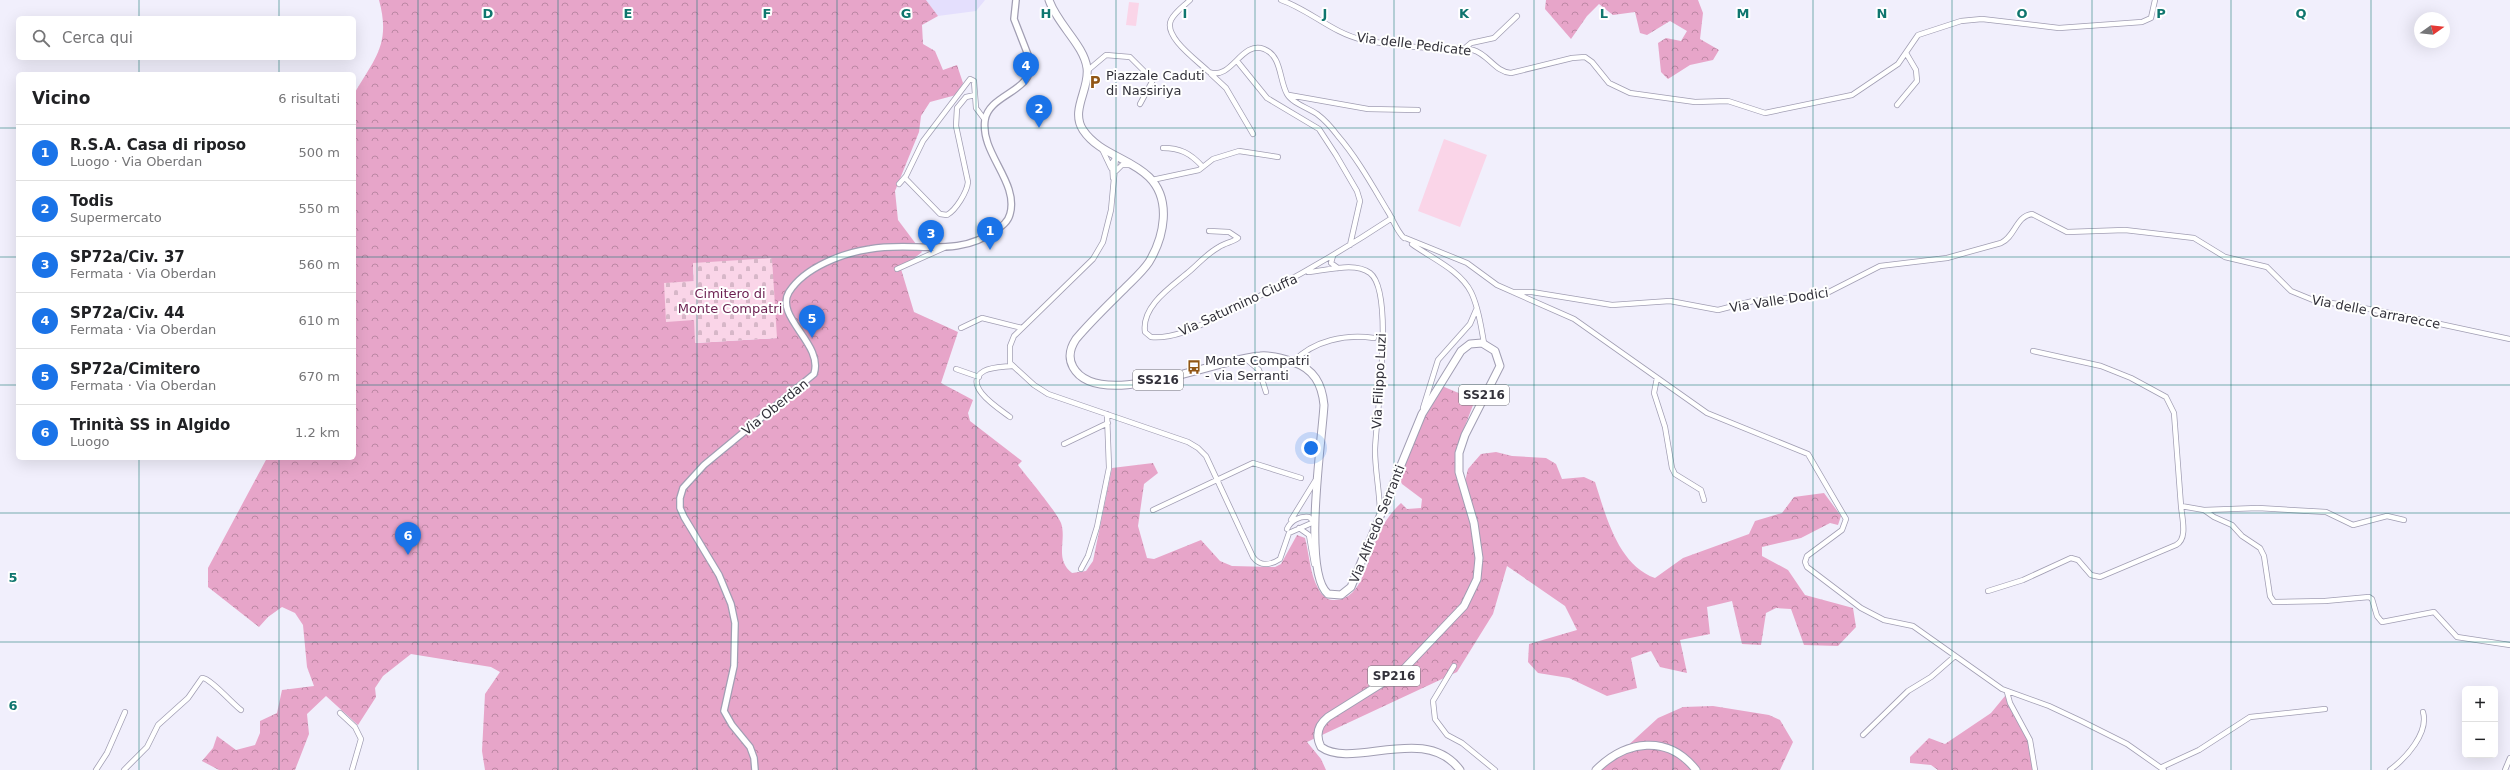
<!DOCTYPE html>
<html lang="it">
<head>
<meta charset="utf-8">
<style>
  body { margin:0; font-family:"DejaVu Sans",sans-serif; background:#f2f2f2; color:#202124 }
  .controls { position:absolute; right:12px; bottom:12px; display:grid; overflow:hidden; border-radius:6px; box-shadow:0 4px 16px #0002 }
  .controls button { width:36px; height:36px; display:grid; place-items:center; padding:0; border:0; border-bottom:1px solid #e0e0e0; background:#fff; color:#202124; font:20px sans-serif }
  .compass { position:absolute; left:2414px; top:12px; width:36px; height:36px; border-radius:50%; background:#fff; box-shadow:0 4px 16px #0002; rotate:75deg }
  .you { position:absolute; left:1311px; top:448px; width:14px; height:14px; margin:-10px; border:3px solid #fff; border-radius:50%; background:#1a73e8; box-shadow:0 0 0 6px #1a73e833 }
  .badge { display:grid; place-items:center; width:26px; height:26px; border-radius:50%; background:#1a73e8; color:#fff; font-size:13px; font-weight:700 }
  .pin { position:absolute; translate:-50% -33px; filter:drop-shadow(0 1px 2px #0008) }
  .pin::after { content:''; position:absolute; top:21px; width:14px; height:12px; background:inherit; clip-path:polygon(0 0,100% 0,50% 100%) }
  .list { margin:0; padding:0; list-style:none }
  h2 { display:flex; justify-content:space-between; align-items:center; height:52px; margin:0; padding:0 16px; font-size:17px }
  h2 small { font-size:13px; font-weight:400; color:#757577 }
  .list li { display:grid; grid-template-columns:26px 1fr auto; gap:12px; align-items:center; box-sizing:border-box; height:56px; padding:0 16px; border-top:1px solid #e0e0e0 }
  .list b { display:block; font-size:15px; white-space:nowrap }
  .list p { margin:0; font-size:13px; white-space:nowrap; color:#757577 }
  .list em { font-size:13px; font-style:normal; color:#757577 }
  .icon { flex:none; width:22px; height:22px; fill:none; stroke:currentColor; stroke-width:2; stroke-linecap:round; stroke-linejoin:round }
  .map { position:relative; flex:none; width:2510px; height:770px; overflow:hidden }
  .search { position:absolute; background:#fff; box-shadow:0 4px 16px #0002; left:16px; top:16px; width:340px; height:44px; display:flex; align-items:center; gap:10px; box-sizing:border-box; padding:0 14px; border-radius:6px; color:#757577; font-size:15px }
  .panel { position:absolute; background:#fff; box-shadow:0 4px 16px #0002; left:16px; top:72px; width:340px; height:388px; border-radius:6px }
  .map>svg:first-child { display:block }
  .built { fill:#e4dffd }
  .forest { fill:url(#forest-crowns); fill-rule:evenodd }
  .cemetery { fill:url(#cemetery-stones) }
  .park { fill:#fad5e8 }
  .lines { fill:none; stroke-linecap:round; stroke-linejoin:round }
  .minor-casing { stroke:#a19eb3; stroke-width:6 }
  .tertiary-casing { stroke:#a19eb3; stroke-width:8 }
  .primary-casing { stroke:#a19eb3; stroke-width:9 }
  .minor { stroke:#fff; stroke-width:4.5 }
  .tertiary { stroke:#fff; stroke-width:5.5 }
  .primary { stroke:#fff; stroke-width:7 }
  .grid { fill:none; stroke:#0f766e; stroke-width:1; stroke-opacity:0.55 }
  .labels { text-anchor:middle; dominant-baseline:central; stroke-width:4; stroke-linejoin:round; paint-order:stroke }
  .shield { fill:#fff; stroke:#707076; stroke-width:1 }
  .shield-label { font-size:12px; font-weight:bold; fill:#33323b }
  .street-label { font-size:13px; fill:#33323b; stroke:#fff }
  .poi-label { font-size:13px; fill:#33323b; stroke:#fff; text-anchor:start }
  .park-label { font-size:13px; fill:#6b1f50; stroke:#fff }
  .grid-label { font-size:13px; text-anchor:middle; font-weight:bold; fill:#0f766e; stroke:#fff; stroke-width:4; stroke-linejoin:round; paint-order:stroke }
</style>
</head>
<body>
<div class="map">
<svg width="2510" height="770" viewBox="0 0 2510 770">
  <defs>
    <pattern id="forest-crowns" width="20" height="18" patternUnits="userSpaceOnUse"><rect width="20" height="18" fill="#e7a5c9"/><path d="M2 6a3 3 0 1 1 6 0M12 15a3 3 0 1 1 6 0" fill="none" stroke="#bc87a4"/></pattern>
    <pattern id="cemetery-stones" width="16" height="16" patternUnits="userSpaceOnUse"><rect width="16" height="16" fill="#fad5e8"/><path d="M2 7V4a2 2 0 0 1 4 0v3zM10 15v-3a2 2 0 0 1 4 0v3z" fill="#d7b7c8"/></pattern>
  </defs>
  <rect width="100%" height="100%" fill="#f1effc"/>
  <path class="built" d="M926,0H985L976,11L938,16Z"/>
  <path class="forest" d="M379,0H926L938,16L922,25L923,44L935,51L943,70L957,65L963,83L956,95L930,102L921,116L919,132L895,191L898,220L922,252L901,269L914,312L958,332L941,383L973,400L968,413L970,421L1022,461L1018,465C1028,478 1056,511 1061,523C1067,540 1054,559 1072,573L1086,571L1093,561L1112,468L1153,463L1158,473L1144,484L1138,526L1147,558L1154,559L1201,540L1220,561L1232,566L1275,567L1281,564L1297,535L1305,538C1309,553 1310,574 1318,588C1321,594 1326,600 1333,600C1363,602 1368,555 1378,535C1384,523 1391,512 1401,503L1407,509L1421,508L1422,499L1402,484L1399,477L1423,418L1442,386L1475,400L1458,444L1456,462L1463,490L1468,469L1481,454L1496,452L1512,456L1546,458L1556,464L1562,479L1584,477L1595,482C1606,516 1618,565 1655,578L1683,558L1749,534L1755,521L1782,513L1794,497L1824,493L1841,516L1838,525L1830,523L1801,538L1762,547V556L1788,570L1805,595L1853,608L1856,627L1838,646L1804,645L1791,609L1776,608L1766,613L1761,645L1742,644L1732,601L1707,607L1710,634L1680,640L1687,673L1660,667L1651,651L1631,658L1637,688L1607,696L1569,678L1538,673L1528,662L1529,644L1577,630L1565,606L1507,566L1493,614L1457,672L1307,742L1321,759L1326,770H485L482,751L485,694L500,672L491,667L411,654L383,676L375,688L376,697L358,725L326,696L307,714L309,734L295,770H219L202,761L213,748L217,736L236,750L255,745L260,733V721L277,713L282,690L314,686L307,667L303,625L295,613L282,607L268,617L259,627L208,587V568L267,458H354V94C375,58 391,44 379,0ZM693,263L777,338L696,343Z
    M1546,0H1698L1703,13L1700,39L1719,50L1713,60L1690,65L1668,79L1661,72L1658,43L1666,38L1681,41L1687,31L1670,21L1647,35L1640,33L1635,12L1613,15L1599,4L1587,16L1571,39L1545,9Z
    M2005,696L2028,739L2033,770H1938L1931,765L1910,763V757L1929,738L1945,744L1991,713Z
    M1713,706L1769,715L1780,720L1793,742L1780,770H1601L1658,718L1683,707Z"/>
  <path class="cemetery" d="M772,258L777,338L695,343L694,320L666,322L664,283L694,281L693,263Z"/>
  <path class="park" d="M1129,2L1139,3L1136,26L1126,25Z
    M1444,139L1487,155L1460,227L1418,211Z"/>
  <g class="lines">
    <defs>
      <path id="minor" d="M1190,0C1184,6 1175,12 1171,20C1163,37 1198,61 1209,72C1232,81 1241,40 1264,49C1282,56 1279,80 1287,94C1292,103 1308,108 1317,114C1325,120 1332,128 1338,136C1357,158 1372,185 1387,210C1393,219 1396,230 1404,238
        M1281,0C1310,10 1332,33 1363,40C1385,44 1410,47 1433,48C1445,49 1460,46 1473,50C1488,54 1495,72 1511,73L1572,58L1585,57L1592,62L1609,83L1630,93L1695,102L1728,101L1765,113L1852,95L1898,64L1918,35L1961,21L1982,19L2059,28L2142,22L2151,18L2155,0
        M1465,48L1471,43L1494,38L1517,16
        M1237,61L1267,98L1319,129L1336,155L1357,191L1360,201L1350,245
        M1087,71L1106,55L1130,57L1153,80L1140,104
        M1211,74L1226,88L1253,134
        M1289,95L1368,109L1418,110
        M1897,105L1917,81L1916,70L1906,53
        M1163,148C1180,148 1190,153 1202,166
        M1102,149L1111,168
        M1116,157L1111,210L1103,242L1093,259L1014,336L1010,346V363L1034,385L1048,394L1188,442L1198,448L1206,456L1253,557C1260,567 1271,565 1280,559L1289,533L1314,522L1309,517C1300,516 1291,520 1287,529
        M1116,171L1122,165H1130
        M905,178L940,214L947,215C956,210 967,192 968,182L956,126L957,108L966,97L975,95
        M1113,178L1112,163L1116,157
        M1152,180L1199,170L1213,159L1239,151L1278,157
        M899,184L906,176L923,141L970,79L974,81L976,108L985,120
        M1209,231L1229,232L1238,238C1233,242 1225,243 1219,247C1208,253 1200,262 1191,270C1174,285 1141,305 1145,332L1151,337C1179,339 1204,323 1228,312C1285,284 1339,253 1392,218
        M1403,237L1467,263L1497,285L1574,319L1707,413L1808,454L1846,519L1842,530L1807,556L1805,562L1807,567L1861,608L1884,620L1913,626L2002,689L2049,706L2081,721L2127,744L2164,770
        M1412,244C1431,258 1460,270 1471,292C1479,308 1481,327 1484,343
        M1333,256L1331,263L1338,268
        M897,269L944,248
        M1308,272C1326,271 1354,261 1370,273C1395,292 1376,417 1375,450C1375,471 1380,493 1380,514
        M1513,292H1532L1612,305L1670,301L1718,310L1753,301L1823,295L1880,266L1947,258L2001,243C2015,237 2016,216 2032,214L2067,232L2125,230L2194,238L2225,257L2267,267L2291,291L2313,300L2375,310L2510,339
        M961,328L982,318L1022,328
        M2033,351L2101,366L2131,378L2166,397L2174,413L2181,506
        M1245,358L1259,370L1266,392
        M1293,362C1314,340 1346,334 1374,338
        M956,369L979,377
        M1657,378L1654,393L1665,427L1672,468L1675,474L1701,490L1704,500
        M1423,408L1438,360L1470,324L1476,310
        M1010,417C1001,410 960,385 984,371C991,367 1003,367 1012,366
        M1064,444L1108,423
        M1153,510L1253,463L1301,478
        M2204,510L2258,508L2326,512L2353,525L2387,516L2404,520
        M1291,520L1315,481
        M1299,528L1309,535L1314,564
        M1081,569L1088,556L1097,527L1109,468L1107,414
        M1988,591L2023,580L2071,558L2078,560L2091,575L2100,577L2176,545C2188,539 2182,518 2181,506L2204,510L2214,517L2232,525L2242,536L2260,548L2264,556L2270,596L2274,602L2325,601L2369,597L2372,599L2377,616L2382,622L2434,612L2457,637L2510,645
        M1454,666L1433,701L1435,719L1447,735L1462,743L1495,770
        M2007,692L2010,703L2030,740L2035,770
        M340,713L355,727L361,739L352,770
        M1863,735L1908,691L1931,677L1955,656
        M2162,767L2199,750L2250,717L2325,709
        M96,770L107,753L125,712
        M124,770L147,747L158,725L188,698L202,678C209,677 233,704 241,710
        M2390,770C2406,758 2429,733 2423,712
        M2505,770L2510,758"/>
      <path id="tertiary" d="M755,770L754,758L750,747L732,725L724,711L734,666L735,623L731,604L719,575L684,517L680,508V498L683,488L704,465L814,374C824,344 774,317 789,292C805,267 843,253 870,249C914,241 957,259 996,230C1002,226 1008,222 1010,214C1019,182 980,153 985,120C989,93 1036,92 1030,60L1014,19L1016,0"/>
      <path id="primary" d="M1049,0C1057,24 1084,45 1087,68C1090,89 1070,110 1083,130C1099,154 1130,158 1149,177C1172,200 1164,237 1149,262C1143,271 1134,279 1126,287C1109,304 1091,321 1076,339C1070,348 1068,358 1073,367C1098,413 1219,358 1260,356C1272,355 1282,358 1293,362C1314,369 1322,384 1324,405C1322,441 1302,572 1328,594L1341,595L1351,587L1422,414L1461,351L1470,344L1482,343L1495,351L1500,366L1465,435L1459,453V472L1474,523L1479,558L1477,579L1464,606L1403,670L1328,717C1318,725 1315,735 1321,747C1353,770 1425,723 1460,770
        M1596,770C1626,740 1668,734 1696,770"/>
    </defs>
    <use href="#minor" class="minor-casing"/>
    <use href="#tertiary" class="tertiary-casing"/>
    <use href="#primary" class="primary-casing"/>
    <use href="#minor" class="minor"/>
    <use href="#tertiary" class="tertiary"/>
    <use href="#primary" class="primary"/>
  </g>
  <path class="grid" d="M139,0V18M279,0V18M418,0V770M558,0V770M697,0V770M837,0V770M976,0V770M1116,0V770M1255,0V770M1394,0V770M1534,0V770M1673,0V770M1813,0V770M1952,0V770M2092,0V770M2231,0V770M2371,0V770M139,58V74M279,58V74M0,128H18M354,128H2510M0,257H18M354,257H2510M0,385H18M354,385H2510M139,458V770M279,458V770M0,513H2510M0,642H2510"/>
  <defs>
    <symbol id="parking-bare" viewBox="-9 -9 18 18"><path d="M-3.5-5.5H1a3.5 3.5 0 0 1 0 7H-1V5.5H-3.5ZM-1-3.4V-.6H.8a1.4 1.4 0 0 0 0-2.8Z" fill="#915615" stroke="#fff" stroke-width="2.5" paint-order="stroke"/></symbol>
    <symbol id="bus-bare" viewBox="-9 -9 18 18"><path d="M-5-6H5V4H4V6H2V4H-2V6H-4V4H-5ZM-3.5-4V0h7V-4ZM-3.5 1.2v1.5H-2V1.2ZM2 1.2v1.5H3.5V1.2Z" fill="#915615" stroke="#fff" stroke-width="2.5" paint-order="stroke"/></symbol>
  </defs>
  <g fill-rule="evenodd">
    <use href="#parking-bare" x="1085" y="72" width="20" height="20"/>
    <use href="#bus-bare" x="1184" y="357" width="20" height="20"/>
  </g>
  <g class="labels">
    <g class="shield">
      <rect x="1133" y="370" width="50" height="20" rx="3"/>
      <rect x="1459" y="385" width="50" height="20" rx="3"/>
      <rect x="1368" y="666" width="52" height="20" rx="3"/>
    </g>
    <g class="shield-label">
      <text x="1158" y="380">SS216</text>
      <text x="1484" y="395">SS216</text>
      <text x="1394" y="676">SP216</text>
    </g>
    <g class="street-label">
      <text transform="translate(1414 44) rotate(7)">Via delle Pedicate</text>
      <text transform="translate(1779 300) rotate(-9)">Via Valle Dodici</text>
      <text transform="translate(1238 305) rotate(-25)">Via Saturnino Ciuffa</text>
      <text transform="translate(2376 312) rotate(11)">Via delle Carrarecce</text>
      <text transform="translate(1379 381) rotate(-87)">Via Filippo Luzi</text>
      <text transform="translate(775 407) rotate(-39)">Via Oberdan</text>
      <text transform="translate(1377 524) rotate(-68)">Via Alfredo Serranti</text>
    </g>
    <g class="poi-label">
      <text x="1106" y="75">Piazzale Caduti<tspan x="1106" dy="15">di Nassiriya</tspan></text>
      <text x="1205" y="360">Monte Compatri<tspan x="1205" dy="15">- via Serranti</tspan></text>
    </g>
    <g class="park-label">
      <text x="730" y="293">Cimitero di<tspan x="730" dy="15">Monte Compatri</tspan></text>
    </g>
  </g>
  <g class="grid-label">
    <text x="488" y="18">D</text>
    <text x="628" y="18">E</text>
    <text x="767" y="18">F</text>
    <text x="906" y="18">G</text>
    <text x="1046" y="18">H</text>
    <text x="1185" y="18">I</text>
    <text x="1325" y="18">J</text>
    <text x="1464" y="18">K</text>
    <text x="1604" y="18">L</text>
    <text x="1743" y="18">M</text>
    <text x="1882" y="18">N</text>
    <text x="2022" y="18">O</text>
    <text x="2161" y="18">P</text>
    <text x="2301" y="18">Q</text>
    <text x="13" y="582">5</text>
    <text x="13" y="710">6</text>
  </g>
</svg>
<div class="controls">
<button>+</button>
<button>−</button>
</div>
<svg class="compass" viewBox="-18 -18 36 36"><path d="M0-13l5 13h-10z" fill="#e53935"/><path d="M0 13l5-13h-10z" fill="#757577"/></svg>
<div class="you"></div>
<div class="pin badge" style="left:990px;top:250px">1</div>
<div class="pin badge" style="left:1039px;top:128px">2</div>
<div class="pin badge" style="left:931px;top:253px">3</div>
<div class="pin badge" style="left:1026px;top:85px">4</div>
<div class="pin badge" style="left:812px;top:338px">5</div>
<div class="pin badge" style="left:408px;top:555px">6</div>
<div class="search"><svg class="icon" aria-label="search" viewBox="0 0 24 24"><circle cx="10" cy="10" r="6"/><path d="M15 15l6 6"/></svg>Cerca qui</div>
<section class="panel">
<h2>Vicino<small>6 risultati</small></h2>
<ul class="list">
<li><span class="badge">1</span><div><b>R.S.A. Casa di riposo</b><p>Luogo · Via Oberdan</p></div><em>500 m</em></li>
<li><span class="badge">2</span><div><b>Todis</b><p>Supermercato</p></div><em>550 m</em></li>
<li><span class="badge">3</span><div><b>SP72a/Civ. 37</b><p>Fermata · Via Oberdan</p></div><em>560 m</em></li>
<li><span class="badge">4</span><div><b>SP72a/Civ. 44</b><p>Fermata · Via Oberdan</p></div><em>610 m</em></li>
<li><span class="badge">5</span><div><b>SP72a/Cimitero</b><p>Fermata · Via Oberdan</p></div><em>670 m</em></li>
<li><span class="badge">6</span><div><b>Trinità SS in Algido</b><p>Luogo</p></div><em>1.2 km</em></li>
</ul>
</section>
</div>
</body>
</html>
